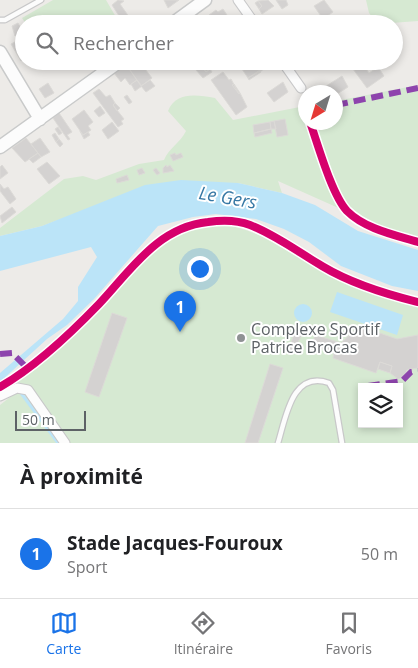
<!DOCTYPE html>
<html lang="fr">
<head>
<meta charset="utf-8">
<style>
  body { margin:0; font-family:"Open Sans",sans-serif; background:#f6f6f6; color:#202124 }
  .controls { position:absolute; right:15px; bottom:15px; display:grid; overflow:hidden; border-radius:0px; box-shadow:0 2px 8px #0003 }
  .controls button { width:45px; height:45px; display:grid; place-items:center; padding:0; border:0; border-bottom:1px solid #e0e0e0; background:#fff; color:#202124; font:25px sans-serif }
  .compass { position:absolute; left:298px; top:85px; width:45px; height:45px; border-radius:50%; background:#fff; box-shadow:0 2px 8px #0003; rotate:218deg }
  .scale { position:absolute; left:15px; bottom:12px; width:71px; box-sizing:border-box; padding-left:5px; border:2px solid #5d6266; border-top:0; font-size:14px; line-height:18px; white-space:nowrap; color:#5d6266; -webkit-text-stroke:4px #fff; paint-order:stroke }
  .you { position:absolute; left:199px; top:268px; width:18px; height:18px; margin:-12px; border:4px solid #fff; border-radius:50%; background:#1a73e8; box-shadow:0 0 0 8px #1a73e833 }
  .badge { display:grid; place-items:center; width:32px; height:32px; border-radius:50%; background:#1a73e8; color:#fff; font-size:16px; font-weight:700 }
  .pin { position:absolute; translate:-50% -41px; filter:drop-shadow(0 1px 2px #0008) }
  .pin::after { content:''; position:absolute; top:26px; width:18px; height:15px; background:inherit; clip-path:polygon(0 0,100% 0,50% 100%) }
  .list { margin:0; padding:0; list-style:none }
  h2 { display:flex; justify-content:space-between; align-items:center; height:65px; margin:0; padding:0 20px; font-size:21px }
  h2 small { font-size:16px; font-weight:400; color:#757577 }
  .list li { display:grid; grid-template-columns:32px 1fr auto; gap:15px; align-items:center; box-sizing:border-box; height:90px; padding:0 20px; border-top:1px solid #e0e0e0 }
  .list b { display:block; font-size:19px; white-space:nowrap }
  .list p { margin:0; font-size:16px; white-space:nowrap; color:#757577 }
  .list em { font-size:16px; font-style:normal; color:#757577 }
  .icon { flex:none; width:28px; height:28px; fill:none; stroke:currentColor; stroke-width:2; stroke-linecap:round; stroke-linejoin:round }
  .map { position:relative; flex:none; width:418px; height:443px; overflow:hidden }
  .search { position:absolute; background:#fff; box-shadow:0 2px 8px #0003; left:15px; right:15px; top:15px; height:55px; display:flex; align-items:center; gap:12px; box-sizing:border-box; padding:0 18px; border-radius:28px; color:#757577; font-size:19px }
  .sheet { height:155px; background:#fff }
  nav { display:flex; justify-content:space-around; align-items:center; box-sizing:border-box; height:70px; border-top:1px solid #e0e0e0; background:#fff; font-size:14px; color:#757577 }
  nav a { display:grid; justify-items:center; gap:2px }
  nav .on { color:#1a73e8 }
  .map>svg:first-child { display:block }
  .green { fill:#d6e9d2; fill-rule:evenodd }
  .water { fill:#bbe4f8 }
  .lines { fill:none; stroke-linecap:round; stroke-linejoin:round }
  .stream { stroke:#bbe4f8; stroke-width:3 }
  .building { fill:#d4d2d1; stroke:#dcdad7 }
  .lane-casing { stroke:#c8c8c9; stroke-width:7 }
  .street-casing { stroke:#c8c8c9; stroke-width:11 }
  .secondary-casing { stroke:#c9caca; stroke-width:15 }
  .lane { stroke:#fcfcfc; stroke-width:4.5 }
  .street { stroke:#fcfcfc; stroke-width:9 }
  .secondary { stroke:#fcfcfc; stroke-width:12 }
  .quiet { stroke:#8e44ad; stroke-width:6; stroke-dasharray:12 6; stroke-linecap:butt }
  .cycleway-casing { stroke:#fff; stroke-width:11 }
  .cycleway { stroke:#d6006c; stroke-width:8 }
  .poi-dot { fill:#8f9294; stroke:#fff; stroke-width:2 }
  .labels { text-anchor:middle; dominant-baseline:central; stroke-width:4; stroke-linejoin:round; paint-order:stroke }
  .poi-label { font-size:16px; fill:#5d6266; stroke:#fff; text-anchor:start }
  .water-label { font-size:18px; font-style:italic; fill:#3778a4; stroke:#fff }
</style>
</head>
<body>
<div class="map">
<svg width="418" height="443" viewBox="0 0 418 443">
  <rect width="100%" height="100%" fill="#edebe8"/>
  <path class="green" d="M53,0H106L120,24H26L22,18Z
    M366,0H418V21L378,24L369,13Z
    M418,85V238L381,227L278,181L282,193L238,183L91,208L42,226L0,236V228L64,179L83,176L96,180L139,164L164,160C169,148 180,143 186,131L168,111C176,91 197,95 215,98L233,120L305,106L306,122H336V101Z
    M220,224C266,230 304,262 345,281C368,292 394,299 418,307V443H0V405L14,394L19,379C47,354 75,331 101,305C142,266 158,230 220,224ZM362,387H399V424H362Z"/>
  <path class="water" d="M181,180L238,183L282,193L315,205L358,231L418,250V291L392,286L341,266L309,242L284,229L256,219L216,214L193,217L158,226L94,299L67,325L47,339L0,382V373L63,319L78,301V287L97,257L91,247L0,271V236L42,226L145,185Z
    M337,292L403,315L397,335L330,312Z
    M294 313a9 9 0 1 1 18 0a9 9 0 1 1-18 0Z"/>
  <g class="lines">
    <path class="stream" d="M21,393L58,443"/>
  </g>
  <path class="building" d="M118,0L124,1L120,4L134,24L123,22L112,5Z
    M164,0H179L168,8Z
    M268,0L274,6L262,14L259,9L262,6L258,1Z
    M276,0H286L288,5L282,9Z
    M324,0L333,12L323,19L314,6Z
    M258,1L262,6L259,9L255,3Z
    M223,9L233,24H215L209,15L216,10L218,12Z
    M18,23L23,32L15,36L12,26Z
    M22,38L24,42V59L21,61L11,44Z
    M66,61H79L72,65Z
    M133,61H139L152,78L141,86L127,66Z
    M159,61H176L164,69Z
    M252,61H262L266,68L248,78L242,69Z
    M206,63L210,69L206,72L202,66Z
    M362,63L369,73L378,67L384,76L367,88L353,69Z
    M126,64L137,80L130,85L125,78L121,82L114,73Z
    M202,66L206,72L210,69L212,72L203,78L196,70Z
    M260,70L261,72L249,80L248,78Z
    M223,72L229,80L231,79L239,94L240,93L247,107L236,115L211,80Z
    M342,76L348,87L337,94L335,91L326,92L323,88Z
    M137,80L142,86L135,91L131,84Z
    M150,80L155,86L146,92L141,86Z
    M283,82L288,92L274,102L267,93Z
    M48,83L54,93L45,98L39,89Z
    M234,84L240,93L239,94L232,85Z
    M99,89L106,97L110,95L115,103L113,105L124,119L121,121L123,124L118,127L93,93Z
    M127,95L132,102L129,104L124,97Z
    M115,103L120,108L117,111L113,105Z
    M100,106L105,113L99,117L94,111Z
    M84,110L93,122L88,126L91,130L83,135L72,119Z
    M59,113L72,132L67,135L70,139L68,140L53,118Z
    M285,119L288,135L277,137L274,121Z
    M274,121L276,129H271L270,122Z
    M112,122L119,131L108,139L102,130Z
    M270,122L271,129L254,133L253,125Z
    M58,127L62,133L59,135L55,129Z
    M271,129L272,133L255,137L254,133Z
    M80,131L83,135L88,132L90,135L84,139Z
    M55,133L59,139L56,142L52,135Z
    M26,138L38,153L25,162L12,148Z
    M40,138L50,152L41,157L31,144Z
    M59,139L63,144L60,147L56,142Z
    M38,153L41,157L33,163L29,159Z
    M175,153L176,155L181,153L183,157L173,161L170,155Z
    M47,162L60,176L49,184L37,169Z
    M2,165L8,173L0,179V167Z
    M166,165L167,167L170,165L174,171L163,173V168Z
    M142,168L145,173L139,175L137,170Z
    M156,168L160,173L157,175L153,170Z
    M127,175L129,180L117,183L116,179Z
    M0,184L4,189L8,187L16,199L10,204L0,191Z
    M12,207L16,212L2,223L0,216Z
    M112,313L127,318L99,397L85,392Z
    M359,326L397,339L418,335V368L407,370L405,376L398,379L390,373L392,366L380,362L376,373L333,358L334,353L312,345L315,335L341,343Z
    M296,328L304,330L303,333L295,331Z
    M295,331L303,333L293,351L289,349Z
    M380,362L392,366L390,373L378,369Z
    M270,364L283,368L258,443H245Z"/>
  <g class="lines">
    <defs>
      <path id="lane" d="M0,20H5L41,0
        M278,443C286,417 292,370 329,383L333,390L342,443"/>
      <path id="street" d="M238,0L255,24
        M282,61L301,88
        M0,396L17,388L28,390L65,443"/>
      <path id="secondary" d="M172,24L205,0
        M0,52L40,119
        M0,147L120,61"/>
    </defs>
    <use href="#lane" class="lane-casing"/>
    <use href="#street" class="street-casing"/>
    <use href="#secondary" class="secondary-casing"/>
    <use href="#lane" class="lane"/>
    <use href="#street" class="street"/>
    <use href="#secondary" class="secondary"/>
    <path class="quiet" d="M336,105L418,88
      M0,354L12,353L28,369
      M368,386L402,381L411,372L418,371"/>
    <defs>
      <path id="cycleway" d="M310,122C318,145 332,195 347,211C365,229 395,235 418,242
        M0,387C33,368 72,332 99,304C131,270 158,227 208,222C222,220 237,220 250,225C276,235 298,252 322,266C352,284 385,294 418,302"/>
    </defs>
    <use href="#cycleway" class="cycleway-casing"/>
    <use href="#cycleway" class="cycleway"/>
  </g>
  <circle class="poi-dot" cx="241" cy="338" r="5"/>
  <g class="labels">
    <g class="poi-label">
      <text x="251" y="329">Complexe Sportif<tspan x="251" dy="18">Patrice Brocas</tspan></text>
    </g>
    <g class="water-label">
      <text transform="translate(228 197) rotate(10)">Le Gers</text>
    </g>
  </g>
</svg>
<div class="controls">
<button><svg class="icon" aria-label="layers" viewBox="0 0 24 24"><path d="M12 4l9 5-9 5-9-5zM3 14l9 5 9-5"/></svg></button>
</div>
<svg class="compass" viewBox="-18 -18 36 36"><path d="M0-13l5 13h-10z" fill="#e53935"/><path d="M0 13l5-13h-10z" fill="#757577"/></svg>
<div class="scale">50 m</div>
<div class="you"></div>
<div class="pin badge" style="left:180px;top:332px">1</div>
<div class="search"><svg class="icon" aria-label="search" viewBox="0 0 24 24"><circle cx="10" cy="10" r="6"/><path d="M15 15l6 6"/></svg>Rechercher</div>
</div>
<section class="sheet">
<h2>À proximité<small></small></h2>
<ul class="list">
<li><span class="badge">1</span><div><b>Stade Jacques-Fouroux</b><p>Sport</p></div><em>50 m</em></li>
</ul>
</section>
<nav>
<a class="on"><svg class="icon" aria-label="map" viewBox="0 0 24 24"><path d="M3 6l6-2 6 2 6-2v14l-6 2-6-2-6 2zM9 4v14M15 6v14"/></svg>Carte</a>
<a><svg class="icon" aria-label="directions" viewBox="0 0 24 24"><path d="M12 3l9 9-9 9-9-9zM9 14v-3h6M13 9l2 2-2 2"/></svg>Itinéraire</a>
<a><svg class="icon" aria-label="saved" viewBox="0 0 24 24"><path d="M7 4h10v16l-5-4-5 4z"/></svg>Favoris</a>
</nav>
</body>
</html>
